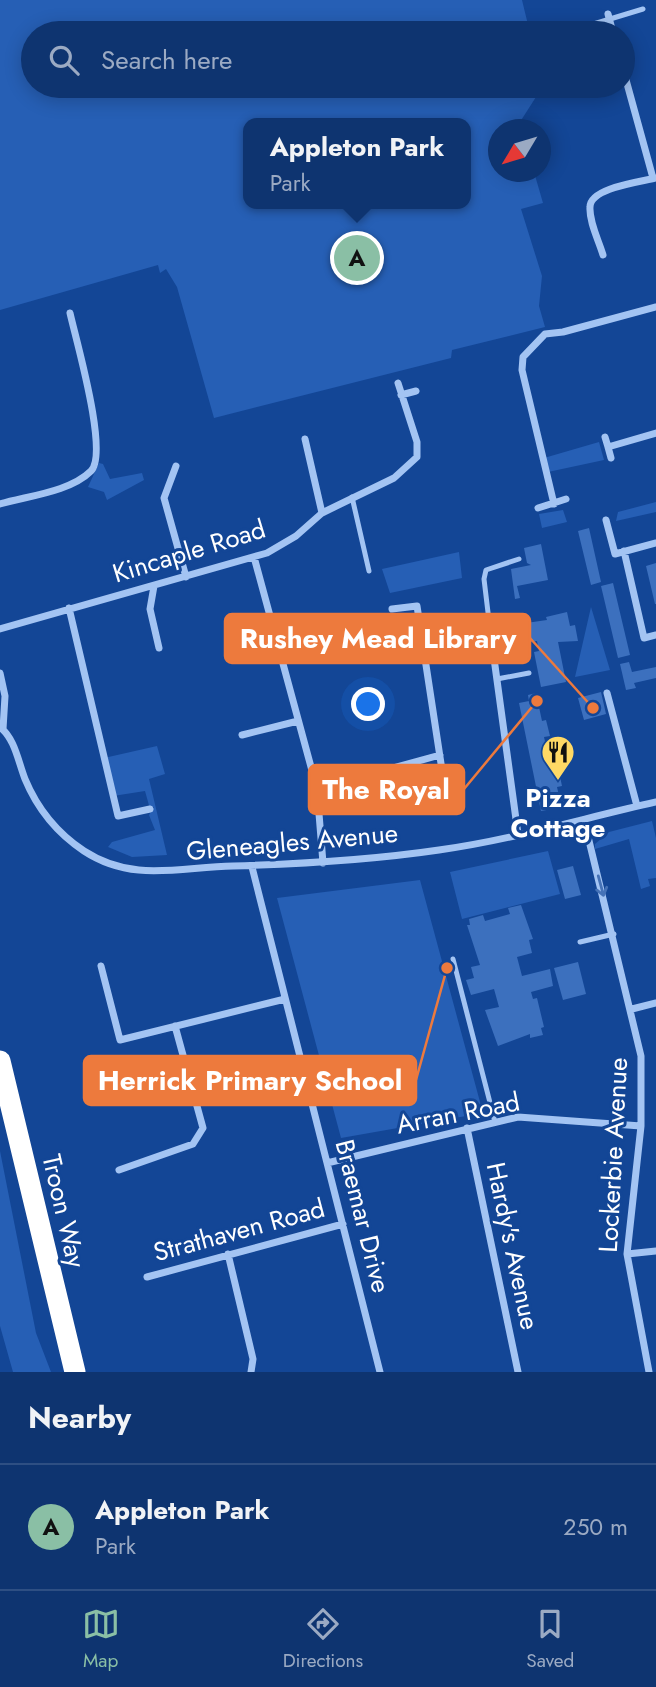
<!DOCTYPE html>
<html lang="en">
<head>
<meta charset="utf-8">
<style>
  body { margin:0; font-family:Jost,sans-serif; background:#173c75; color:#f1f3f6 }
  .compass { position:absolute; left:488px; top:119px; width:63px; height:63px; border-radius:50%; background:#0e3470; box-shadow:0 4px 18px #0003; rotate:232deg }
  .you { position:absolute; left:369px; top:705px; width:24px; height:24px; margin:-18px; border:5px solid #fff; border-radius:50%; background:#1a73e8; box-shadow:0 0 0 10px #1a73e833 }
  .badge { display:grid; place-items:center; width:46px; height:46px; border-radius:50%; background:#8abfa5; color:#111; font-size:23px; font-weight:700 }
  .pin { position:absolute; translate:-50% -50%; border:4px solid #fff; box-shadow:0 2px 7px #0006 }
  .popup { position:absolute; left:243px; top:118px; width:228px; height:91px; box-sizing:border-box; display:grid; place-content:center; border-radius:14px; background:#0e3470; filter:drop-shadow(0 2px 5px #0005); font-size:23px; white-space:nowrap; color:#9baac3 }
  .popup b { font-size:26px; color:#f1f3f6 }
  .popup::after { content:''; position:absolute; left:50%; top:100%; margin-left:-14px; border:14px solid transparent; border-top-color:#0e3470 }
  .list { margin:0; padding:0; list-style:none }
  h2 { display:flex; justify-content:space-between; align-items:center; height:91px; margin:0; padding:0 28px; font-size:30px }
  h2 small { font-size:23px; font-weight:400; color:#9baac3 }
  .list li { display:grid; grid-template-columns:46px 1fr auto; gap:21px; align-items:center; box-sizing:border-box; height:126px; padding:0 28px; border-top:2px solid #2e4f83 }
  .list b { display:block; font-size:26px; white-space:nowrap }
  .list p { margin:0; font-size:23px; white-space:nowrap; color:#9baac3 }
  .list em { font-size:23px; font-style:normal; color:#9baac3 }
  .icon { flex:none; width:38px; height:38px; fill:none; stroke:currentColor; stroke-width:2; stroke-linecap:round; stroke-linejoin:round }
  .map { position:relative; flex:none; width:656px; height:1372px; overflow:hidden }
  .search { position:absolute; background:#0e3470; box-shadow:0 4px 18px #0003; left:21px; right:21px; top:21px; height:77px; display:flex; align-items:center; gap:18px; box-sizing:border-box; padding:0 24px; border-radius:38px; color:#9baac3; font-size:26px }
  .sheet { height:217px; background:#0e3470 }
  nav { display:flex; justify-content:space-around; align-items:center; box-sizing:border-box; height:98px; border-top:2px solid #2e4f83; background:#0e3470; font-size:19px; color:#9baac3 }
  nav a { display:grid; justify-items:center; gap:4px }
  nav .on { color:#8abfa5 }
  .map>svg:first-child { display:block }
  .green { fill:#265fb5; fill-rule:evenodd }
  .building { fill:#3c70be }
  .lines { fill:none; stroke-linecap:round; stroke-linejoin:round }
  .lane { stroke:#a3c4f3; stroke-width:5 }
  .street { stroke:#a3c4f3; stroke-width:7 }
  .highway { stroke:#fff; stroke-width:21 }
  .oneway { stroke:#4572b7 }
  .labels { text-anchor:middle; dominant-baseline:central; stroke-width:6; stroke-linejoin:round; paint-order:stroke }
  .street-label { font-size:26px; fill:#fff; stroke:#134696 }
  .poi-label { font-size:26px; font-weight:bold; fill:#fff; stroke:#134696 }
  .leader { fill:none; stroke:#ed7a3d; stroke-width:2.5 }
  .callout-dot { fill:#ed7a3d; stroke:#134696; stroke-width:2.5 }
  .callout { fill:#ed7a3d; stroke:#ed7a3d; stroke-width:2.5 }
  .callout-label { font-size:28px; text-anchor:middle; font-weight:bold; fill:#fff }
</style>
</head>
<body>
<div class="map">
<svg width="656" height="1372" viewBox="0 0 656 1372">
  <rect width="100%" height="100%" fill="#134696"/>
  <path class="green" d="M0,0H522L530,33H33V86H543L520,122L522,129L498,130V172H534L543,203L521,209L542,276L539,306L545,327L452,350L451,358L214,418L177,287L166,269L160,273L158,265L0,310ZM466,123V204H248V123Z
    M599,442L604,460L548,472L544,458Z
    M99,463L103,464L110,479L142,473L144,480L107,500L104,492L88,487Z
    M656,502V512L616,521L618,512Z
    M563,510L567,522L542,528L539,514Z
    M459,552L462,578L390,593L382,569Z
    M591,607L610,670L575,677Z
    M157,746L165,774L149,779L167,855L132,857L108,847L112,842L155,830L149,815L154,807L150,809L145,791L113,796L104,758Z
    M652,821L656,838V878L648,879L650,886L641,889L629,839L595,849V844L609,832Z
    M548,851L560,894L462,919L450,872Z
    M420,880L483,1113L341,1138L277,898Z
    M0,1151L36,1333L51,1372H13L0,1326Z"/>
  <path class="building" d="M589,528L601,582L591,585L578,531Z
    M541,544L548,580L517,586L520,598L515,599L511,569L531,565L527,563L524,548Z
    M656,563V604H655L646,566Z
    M613,583L630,655L618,658L601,586Z
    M567,612L570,626L575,625L578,641L558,642L566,682L541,687L534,652L539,651L537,641L516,645L512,625L547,620L546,617Z
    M629,662L632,672L656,667V678L634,683L636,688L626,690L620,664Z
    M601,692L606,714L584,720L578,698Z
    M536,693L542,721L546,720L550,736L544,737L547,750L554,749L557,761L551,762L553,774L559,772L562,786L557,787L559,796L567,794L569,806L541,811L519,703L529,701L528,695Z
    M573,866L581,895L565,899L557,870Z
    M521,905L533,939L529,940L532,953L517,957L522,976L550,969L553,986L531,992L533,999L537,998L544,1027L541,1028L543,1035L530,1038V1034L498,1046L485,1010L499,1007L494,989L471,995L466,980L474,978L471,967L480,965L467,925H470L469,919L483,915L485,921L510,914L508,908Z
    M578,962L586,994L563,1000L554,968Z"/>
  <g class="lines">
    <path class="lane" d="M587,26L643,9
      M352,497L369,571
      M490,629L484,579L486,570L519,559
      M497,679L529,673
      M580,942L614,934
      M453,959L495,1122"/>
    <path class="street" d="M608,14L613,33
      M623,69L653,178
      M603,255C599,241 589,222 590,207C590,188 640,182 656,178
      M401,395L416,391
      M605,437L608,447
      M305,439L322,513
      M611,458L608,447L656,433
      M176,466L164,498L186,577
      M0,504C27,496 70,492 91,471C109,453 76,340 70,313
      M554,504L522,370L523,357L545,334L563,332L656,307
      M538,508L566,499
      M606,520L615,554L656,543
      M624,551L644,638L656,635
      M254,557L317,789L323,863
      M154,586L150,609L159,648
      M69,608L118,816L150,809
      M392,609L417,606L442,770L451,808
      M0,629L267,553L296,536L322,513L394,478L417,457V442L398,383
      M490,629L518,834
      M492,645L509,642
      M0,673L5,696L3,729
      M607,693L637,806
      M0,727C15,739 18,761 25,779C37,808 57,833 84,851C133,883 179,867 233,866C302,864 371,860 439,850C512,840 584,818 656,802
      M242,735L298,721
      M317,789L440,755
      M584,820L641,1056V1126L627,1254L649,1372
      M252,867L380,1372
      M101,966L120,1040L285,999
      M632,1009L656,1003
      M467,1128L518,1372
      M327,1163L518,1117L641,1126
      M119,1170L193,1144L203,1128L175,1026
      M228,1254L253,1359L251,1372
      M627,1254L656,1251
      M147,1277L343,1224"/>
    <path class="highway" d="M0,1061L75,1372"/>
  </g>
  <defs><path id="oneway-shaft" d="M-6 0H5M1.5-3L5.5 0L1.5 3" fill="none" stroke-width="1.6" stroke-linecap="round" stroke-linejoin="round" transform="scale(1.75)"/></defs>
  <use class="oneway" href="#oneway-shaft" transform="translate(601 886) rotate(75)"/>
  <defs>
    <symbol id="restaurant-pin" viewBox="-11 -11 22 30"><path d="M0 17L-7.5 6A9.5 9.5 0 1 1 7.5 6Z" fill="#ffd965" stroke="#134696"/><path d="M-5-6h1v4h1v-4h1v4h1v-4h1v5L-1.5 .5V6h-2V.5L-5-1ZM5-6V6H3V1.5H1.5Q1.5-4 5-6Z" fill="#111"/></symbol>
  </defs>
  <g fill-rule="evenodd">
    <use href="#restaurant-pin" x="539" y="733" width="38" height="52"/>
  </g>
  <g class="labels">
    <g class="street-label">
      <text transform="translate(189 551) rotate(-17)">Kincaple Road</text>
      <text transform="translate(292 842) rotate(-5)">Gleneagles Avenue</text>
      <text transform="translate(458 1113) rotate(-11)">Arran Road</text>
      <text transform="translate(613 1155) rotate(-87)">Lockerbie Avenue</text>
      <text transform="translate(64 1211) rotate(77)">Troon Way</text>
      <text transform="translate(363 1216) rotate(76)">Braemar Drive</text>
      <text transform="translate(239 1230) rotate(-15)">Strathaven Road</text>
      <text transform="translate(513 1246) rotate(78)">Hardy's Avenue</text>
    </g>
    <g class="poi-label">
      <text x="558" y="798">Pizza<tspan x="558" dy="30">Cottage</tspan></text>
    </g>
  </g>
  <path class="leader" d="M593 708L530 638M537 701L464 789M447 968L416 1080"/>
  <g class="callout-dot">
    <circle cx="593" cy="708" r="7"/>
    <circle cx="537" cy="701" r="7"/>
    <circle cx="447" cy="968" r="7"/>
  </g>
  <g class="callout">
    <rect x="225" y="614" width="305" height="49" rx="7"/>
    <rect x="309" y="765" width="155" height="49" rx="7"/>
    <rect x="84" y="1056" width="332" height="49" rx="7"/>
  </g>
  <g class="callout-label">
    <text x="378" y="648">Rushey Mead Library</text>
    <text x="386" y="799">The Royal</text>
    <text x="250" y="1090">Herrick Primary School</text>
  </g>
</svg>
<svg class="compass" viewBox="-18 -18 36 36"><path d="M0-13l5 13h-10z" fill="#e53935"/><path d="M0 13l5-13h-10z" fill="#9baac3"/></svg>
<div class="you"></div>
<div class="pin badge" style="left:357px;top:258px">A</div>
<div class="popup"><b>Appleton Park</b>Park</div>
<div class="search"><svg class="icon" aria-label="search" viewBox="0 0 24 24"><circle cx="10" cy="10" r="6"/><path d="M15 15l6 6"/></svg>Search here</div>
</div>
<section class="sheet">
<h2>Nearby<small></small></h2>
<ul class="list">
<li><span class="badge">A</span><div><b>Appleton Park</b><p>Park</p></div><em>250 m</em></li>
</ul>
</section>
<nav>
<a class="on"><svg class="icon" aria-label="map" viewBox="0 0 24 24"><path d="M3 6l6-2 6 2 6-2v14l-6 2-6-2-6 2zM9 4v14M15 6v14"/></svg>Map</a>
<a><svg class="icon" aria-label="directions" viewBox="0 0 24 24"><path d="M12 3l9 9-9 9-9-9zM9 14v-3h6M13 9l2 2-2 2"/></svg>Directions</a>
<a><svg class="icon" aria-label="saved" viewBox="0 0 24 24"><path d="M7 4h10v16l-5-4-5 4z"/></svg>Saved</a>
</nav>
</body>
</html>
